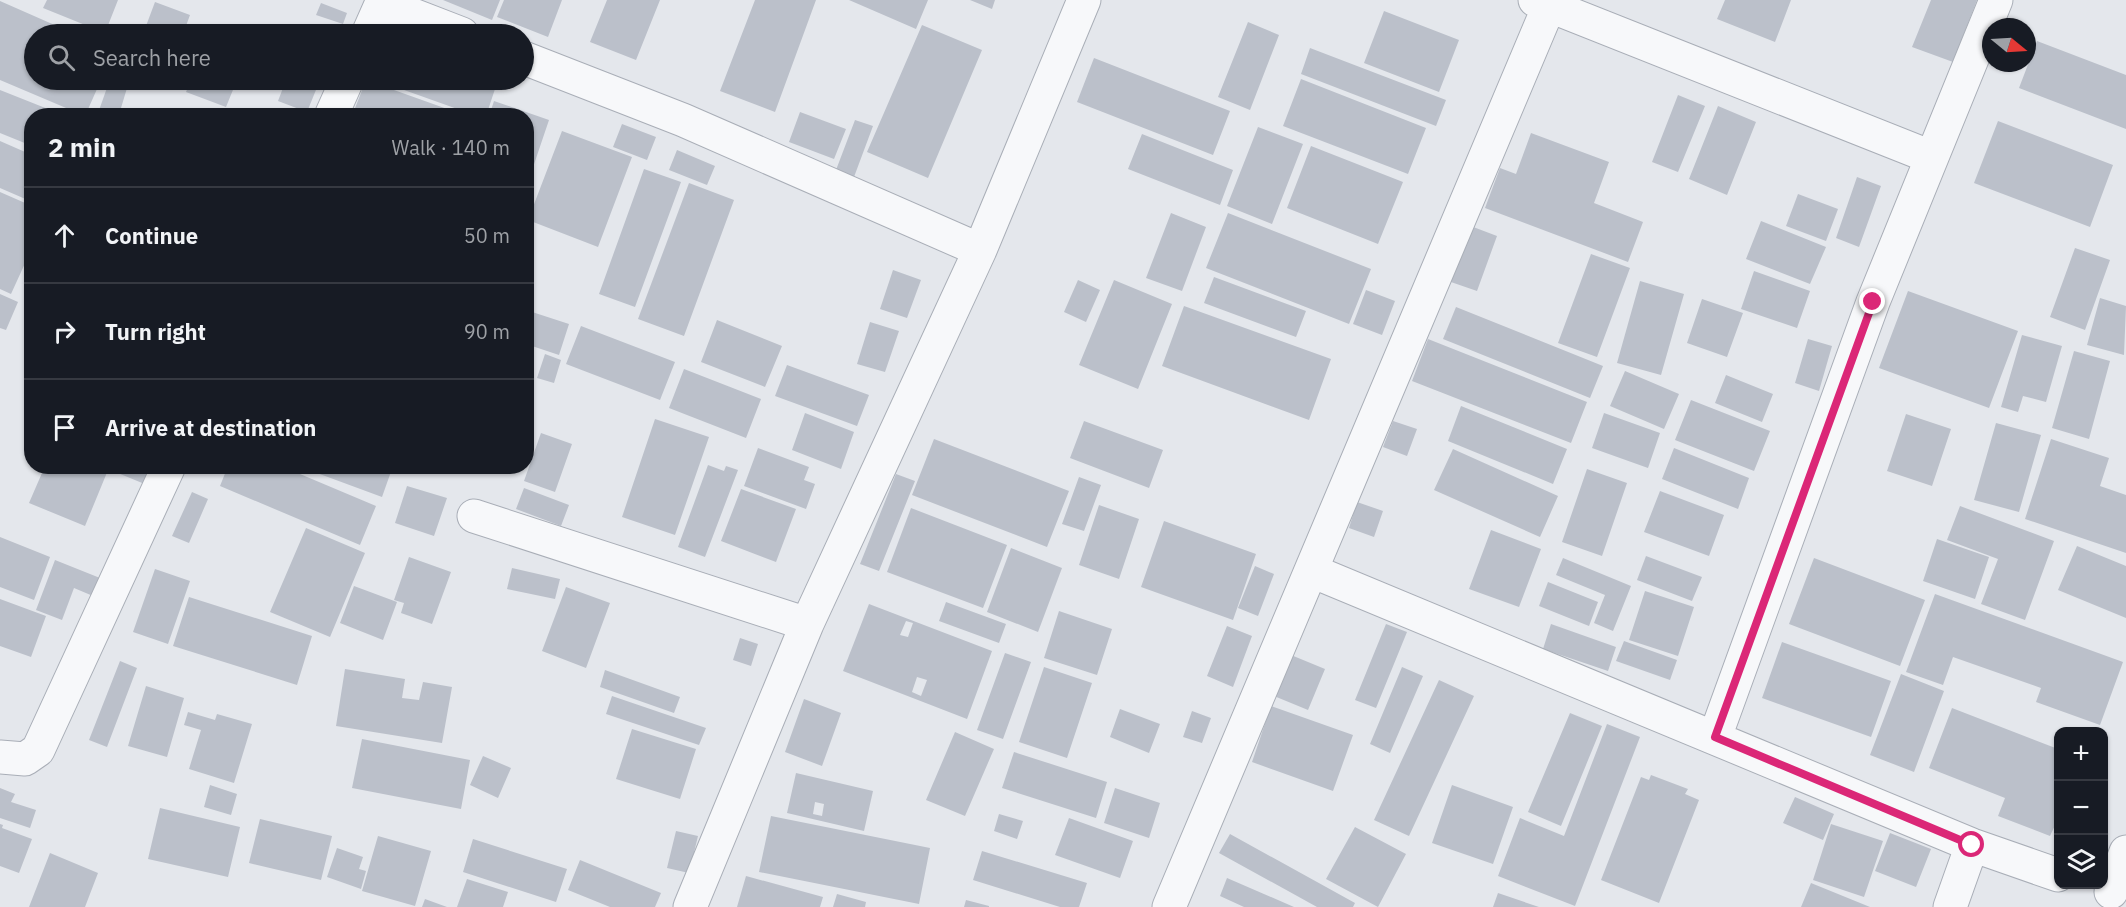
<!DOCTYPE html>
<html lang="en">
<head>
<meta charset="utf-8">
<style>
  body { margin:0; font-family:"IBM Plex Sans",sans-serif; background:#242831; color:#f1f3f6 }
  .controls { position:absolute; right:18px; bottom:18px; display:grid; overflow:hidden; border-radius:12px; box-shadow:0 2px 4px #0004 }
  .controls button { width:54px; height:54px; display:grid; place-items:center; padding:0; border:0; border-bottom:2px solid #363941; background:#171b24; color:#f1f3f6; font:30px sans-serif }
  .compass { position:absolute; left:1982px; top:18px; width:54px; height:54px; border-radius:50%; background:#171b24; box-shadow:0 2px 4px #0004; rotate:108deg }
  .stop { position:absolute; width:18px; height:18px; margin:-14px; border:4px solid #db2777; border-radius:50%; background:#fff }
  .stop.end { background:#db2777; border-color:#fff; box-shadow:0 2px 6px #0008 }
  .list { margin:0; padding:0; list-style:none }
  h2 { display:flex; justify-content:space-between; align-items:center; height:78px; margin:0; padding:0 24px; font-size:26px }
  h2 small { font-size:20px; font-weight:400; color:#9ea1a6 }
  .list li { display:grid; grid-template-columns:39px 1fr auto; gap:18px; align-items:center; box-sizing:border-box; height:96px; padding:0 24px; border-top:2px solid #363941 }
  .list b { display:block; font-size:22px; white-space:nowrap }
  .list em { font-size:20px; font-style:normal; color:#9ea1a6 }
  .icon { flex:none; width:33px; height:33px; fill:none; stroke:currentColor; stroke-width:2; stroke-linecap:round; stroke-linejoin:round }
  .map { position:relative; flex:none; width:2126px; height:907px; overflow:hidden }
  .search { position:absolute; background:#171b24; box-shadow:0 2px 4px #0004; left:24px; top:24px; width:510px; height:66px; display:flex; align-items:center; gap:15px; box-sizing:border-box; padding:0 21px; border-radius:33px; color:#9ea1a6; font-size:22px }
  .panel { position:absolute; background:#171b24; box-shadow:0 2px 4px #0004; left:24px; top:108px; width:510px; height:366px; border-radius:24px }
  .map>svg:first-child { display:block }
  .building { fill:#bbc0ca; fill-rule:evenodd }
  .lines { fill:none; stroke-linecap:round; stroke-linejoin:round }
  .minor-casing { stroke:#a9aeb7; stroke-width:35 }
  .minor { stroke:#f7f8fa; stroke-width:33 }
  .route { stroke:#db2777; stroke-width:8 }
</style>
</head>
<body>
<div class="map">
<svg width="2126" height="907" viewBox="0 0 2126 907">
  <rect width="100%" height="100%" fill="#e4e7ec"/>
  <path class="building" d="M47,0H118L105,33L43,8Z
    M443,0H500L492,20Z
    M504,0H562L548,37L497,17Z
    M607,0H660L636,60L590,42Z
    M755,0H816L775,112L720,91Z
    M849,0H928L916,29Z
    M970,0H995L992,9Z
    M1725,0H1791L1775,42L1717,19Z
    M1931,0H1977L1953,62L1912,47Z
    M0,1L75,34H34V80H101L85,116L0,80Z
    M155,2L190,15L183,34H143Z
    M321,3L347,13L343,24L316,15Z
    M1384,11L1459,40L1439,92L1364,63Z
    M1248,22L1279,35L1250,110L1218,97Z
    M922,25L982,50L928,178L867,152Z
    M2037,41L2126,75V129L2019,88Z
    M1310,48L1446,100L1436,126L1301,74Z
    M1094,58L1230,111L1213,155L1077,102Z
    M1301,79L1426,128L1408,174L1283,126Z
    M140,80H166L163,88Z
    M191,80H237L226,107L186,92Z
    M286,80H320L307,112L278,101Z
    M366,80L464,115V116H352Z
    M376,80H498L486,116H477Z
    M109,82L127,88L121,108L137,116H97Z
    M0,90L58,113L32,116V146L0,133Z
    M1678,95L1705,106L1678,172L1652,162Z
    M494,101L549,120L527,185L526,116H489Z
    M1718,106L1756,122L1727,195L1689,179Z
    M800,112L846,129L834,159L789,142Z
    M855,120L873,126L854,177L836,170Z
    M1998,121L2113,165L2090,227L1974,183Z
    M622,124L656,137L647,160L613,147Z
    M1258,127L1303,144L1272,224L1227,206Z
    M562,131L632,157L598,247L528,220Z
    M1531,133L1609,162L1594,203L1643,222L1628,262L1485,208L1500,168L1516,174Z
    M1142,134L1233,170L1220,205L1128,169Z
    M0,141L32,155L30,201L0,188Z
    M1311,146L1403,182L1378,244L1287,208Z
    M677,150L715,166L707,185L669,170Z
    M644,169L681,182L635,307L599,294Z
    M1857,177L1881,186L1859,247L1836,238Z
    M689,183L734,200L684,336L638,319Z
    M0,192L32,206V248L11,294L0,289Z
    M1798,194L1838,209L1826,241L1786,226Z
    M1171,213L1206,227L1182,291L1146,278Z
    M1228,213L1371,269L1349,324L1206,268Z
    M1761,221L1826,247L1810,284L1746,259Z
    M1468,225L1497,236L1477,291L1448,281Z
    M2075,248L2110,260L2085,330L2050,317Z
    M1591,254L1630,268L1597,357L1558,343Z
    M893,270L921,280L907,318L880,309Z
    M1754,271L1810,291L1797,328L1741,309Z
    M1214,277L1306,311L1296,337L1204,303Z
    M1078,280L1100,290L1086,322L1064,312Z
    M1114,280L1172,304L1138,389L1079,365Z
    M1640,281L1684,294L1661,375L1617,363Z
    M1366,290L1395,301L1382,335L1353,324Z
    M1908,291L2018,331L1989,408L1879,368Z
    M0,294L18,302L6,330L0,328Z
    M2100,298L2126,306L2124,355L2087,345Z
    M1702,299L1743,313L1727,357L1687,343Z
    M1184,306L1331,359L1309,420L1162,366Z
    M1456,307L1603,366L1590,398L1443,339Z
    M526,310L569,324L559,355L526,344Z
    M717,320L782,346L765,387L701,362Z
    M870,322L899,331L885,372L857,364Z
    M581,326L675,362L660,400L566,364Z
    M2022,335L2062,346L2046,402L2023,396L2018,412L2001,407Z
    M1428,339L1587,402L1571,443L1412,381Z
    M1808,339L1832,346L1819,391L1795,383Z
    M2074,351L2110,361L2089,439L2052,428Z
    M545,354L561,360L554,383L537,378Z
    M787,365L869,395L857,426L775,396Z
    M684,369L761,399L746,438L669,408Z
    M1625,371L1679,394L1664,429L1610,406Z
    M1726,375L1773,394L1762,422L1715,403Z
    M1691,400L1770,431L1754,471L1675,440Z
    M1461,406L1567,449L1553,484L1448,441Z
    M805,413L854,432L841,469L792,450Z
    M1604,413L1660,433L1648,468L1592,448Z
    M1906,414L1951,429L1932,486L1887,471Z
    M655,419L709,437L675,535L622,517Z
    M1084,421L1163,450L1149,488L1070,458Z
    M1393,421L1417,429L1407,456L1383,447Z
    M1996,423L2041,435L2019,512L1974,500Z
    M541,433L572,444L555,492L524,481Z
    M934,439L1069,491L1047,547L912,495Z
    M2051,439L2109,458L2100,486L2126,495V553L2025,519Z
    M758,448L809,467L804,480L815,484L806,509L744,486Z
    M1674,448L1749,478L1738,509L1662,479Z
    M1453,449L1558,496L1540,537L1434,490Z
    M708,465L724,471L726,466L738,470L705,557L678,547Z
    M45,466H98L108,470L85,526L29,503Z
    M115,466H155L147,485L113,471Z
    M228,466H281L376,506L360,545L220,486Z
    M298,466H393L382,497Z
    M1587,469L1627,483L1602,556L1562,542Z
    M896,474L915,481L879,571L860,564Z
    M1079,477L1101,485L1084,531L1062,524Z
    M407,486L447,498L434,536L395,523Z
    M524,488L569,505L561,526L516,509Z
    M741,489L796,509L776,562L721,541Z
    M1660,491L1724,515L1709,556L1644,532Z
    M192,492L208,499L189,543L172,536Z
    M1357,502L1383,511L1374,537L1349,528Z
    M1099,505L1139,519L1119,579L1079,565Z
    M1960,506L2054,541L2025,620L1981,604L1998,559L1947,540Z
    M911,508L1007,545L983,608L887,572Z
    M1164,521L1256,554L1233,620L1141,587Z
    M306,528L365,553L330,637L270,612Z
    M1491,530L1541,549L1519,607L1469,589Z
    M0,537L50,557L34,600L0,587Z
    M1937,539L1989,557L1975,599L1923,581Z
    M2077,546L2126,566V618L2058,590Z
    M1011,548L1062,568L1038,632L987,612Z
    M1646,556L1702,577L1692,601L1637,580Z
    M409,557L451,572L432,624L401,613L404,603L394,600Z
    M1563,558L1631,586L1613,631L1594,623L1605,595L1556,575Z
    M1814,558L1925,600L1900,666L1789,624Z
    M55,560L100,578L93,596L74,588L62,620L36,610Z
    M1255,566L1274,574L1258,616L1238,608Z
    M512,568L560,579L555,599L507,589Z
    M155,569L190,581L168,644L133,632Z
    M1548,582L1598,602L1589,626L1539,606Z
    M354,586L397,602L383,640L340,623Z
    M566,587L610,603L586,668L542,651Z
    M1645,591L1694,607L1678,656L1629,640Z
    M1935,594L2123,662L2100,725L2036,702L2041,688L1953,657L1943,685L1906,672Z
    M189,597L312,636L297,685L173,646Z
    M0,599L46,616L31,657L0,646Z
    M946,602L1006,624L999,643L939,621Z
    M869,604L992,651L967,719L843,671ZM906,621L913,623L908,637L900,635ZM917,677L927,680L921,696L912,692Z
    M1059,611L1112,629L1097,675L1044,658Z
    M1386,624L1407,632L1376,708L1355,700Z
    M1551,624L1616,647L1608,671L1543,649Z
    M1227,626L1252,636L1233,687L1207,676Z
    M740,638L758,644L751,666L733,660Z
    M1624,641L1677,660L1670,680L1616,661Z
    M1782,642L1891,681L1871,737L1762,698Z
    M1005,653L1031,662L1003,739L977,730Z
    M1291,655L1325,669L1308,710L1274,696Z
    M120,661L137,668L107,747L89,740Z
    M1044,667L1092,683L1067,758L1019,742Z
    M1402,667L1423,676L1390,753L1370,744Z
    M345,669L405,679L402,698L419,700L423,682L452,687L442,743L336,726Z
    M605,670L680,697L674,713L600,687Z
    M1901,674L1944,691L1914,772L1870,755Z
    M1439,680L1474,696L1409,836L1374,820Z
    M146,686L184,698L167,757L128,746Z
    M612,696L706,728L699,745L606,714Z
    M804,699L841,713L822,766L785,752Z
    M1271,706L1353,735L1333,791L1252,762Z
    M1952,708L2058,749V819L2050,836L1998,816L2005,798L1929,768Z
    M1120,709L1160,724L1149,753L1110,737Z
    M1192,711L1211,718L1202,743L1183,737Z
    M188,712L215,720L217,714L252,724L234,783L189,769L201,730L184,725Z
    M1570,713L1602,726L1561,826L1528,812Z
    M1607,724L1640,737L1575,906L1498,876L1520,818L1564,836Z
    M632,729L696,749L680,799L616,779Z
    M955,732L994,749L965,816L926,800Z
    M362,739L470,760L461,809L352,788Z
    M1014,752L1107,782L1096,818L1002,788Z
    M483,756L511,768L498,798L470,785Z
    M796,773L873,791L864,831L787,813ZM815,802L824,804L822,816L813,814Z
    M1651,775L1688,789L1685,794L1699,800L1659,903L1601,880L1641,777L1649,780Z
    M210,785L237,794L231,815L204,807Z
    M1452,785L1513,807L1493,864L1432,843Z
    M0,788L15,794L11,802L36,810L30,828L0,818Z
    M1115,788L1160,803L1149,838L1104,823Z
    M1795,797L1834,814L1823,840L1783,823Z
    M160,808L240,827L228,877L148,859Z
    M999,814L1023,821L1017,839L994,831Z
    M771,816L930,848L919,904L759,872Z
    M1069,818L1133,841L1120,878L1055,855Z
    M260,819L332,836L321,880L249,863Z
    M0,824L3,825L2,828L32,839L19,873L0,866Z
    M1831,824L1883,841L1864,897L1813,880Z
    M1355,827L1406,854L1378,907L1326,879Z
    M676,831L698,836L689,873L667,868Z
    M1890,833L1931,849L1916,887L1875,871Z
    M1230,834L1355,903L1353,907H1317L1219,853Z
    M378,836L431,851L415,906L362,891Z
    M473,839L567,869L556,902L463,872Z
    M337,848L363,857L359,869L366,871L361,889L327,877Z
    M982,851L1087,883L1079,907H1060L973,880Z
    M50,853L98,873L85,907H29Z
    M580,860L661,893L655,907H610L568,890Z
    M746,876L823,897L820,907H737Z
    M1227,878L1294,907H1244L1220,896Z
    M467,879L508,892L503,907H457Z
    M1811,883L1870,907H1801Z
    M1498,893L1539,907H1493Z
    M837,894L866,902L865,907H833Z
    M425,899L447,907H422Z
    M966,900L989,906V907H964Z"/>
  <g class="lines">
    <defs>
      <path id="minor" d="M1535,0L1931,157
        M382,3L462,34
        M368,34L383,0
        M524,58L683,120L980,250
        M331,116L347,80
        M474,516L807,624
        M1312,571L1972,845L2058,875
        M1715,737L1873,302L1996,0
        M0,757L25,759L38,750L169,466
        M2111,892L2126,852
        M690,907L807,624L980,250L1084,0
        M1169,907L1549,6
        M1950,907L1972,845"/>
    </defs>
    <use href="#minor" class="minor-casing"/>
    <use href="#minor" class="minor"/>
  </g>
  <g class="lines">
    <path class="route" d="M1873,302L1715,737L1972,845"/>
  </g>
</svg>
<div class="controls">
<button>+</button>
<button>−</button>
<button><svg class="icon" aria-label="layers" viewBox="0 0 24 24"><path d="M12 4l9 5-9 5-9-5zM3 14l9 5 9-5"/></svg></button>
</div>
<svg class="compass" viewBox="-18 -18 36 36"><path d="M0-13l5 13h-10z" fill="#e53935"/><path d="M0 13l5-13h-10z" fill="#9ea1a6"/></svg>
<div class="stop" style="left:1972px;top:845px"></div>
<div class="stop end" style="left:1873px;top:302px"></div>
<div class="search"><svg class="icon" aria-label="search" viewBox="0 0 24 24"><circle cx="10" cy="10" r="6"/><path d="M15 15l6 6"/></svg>Search here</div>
<section class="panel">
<h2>2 min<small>Walk · 140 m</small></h2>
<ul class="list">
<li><svg class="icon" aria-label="ahead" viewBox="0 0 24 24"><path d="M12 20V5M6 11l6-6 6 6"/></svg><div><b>Continue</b></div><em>50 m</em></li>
<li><svg class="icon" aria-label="right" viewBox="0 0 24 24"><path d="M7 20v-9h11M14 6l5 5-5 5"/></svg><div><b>Turn right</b></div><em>90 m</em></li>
<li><svg class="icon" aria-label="arrive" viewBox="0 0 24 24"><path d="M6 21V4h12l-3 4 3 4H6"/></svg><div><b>Arrive at destination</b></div></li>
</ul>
</section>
</div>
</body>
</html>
